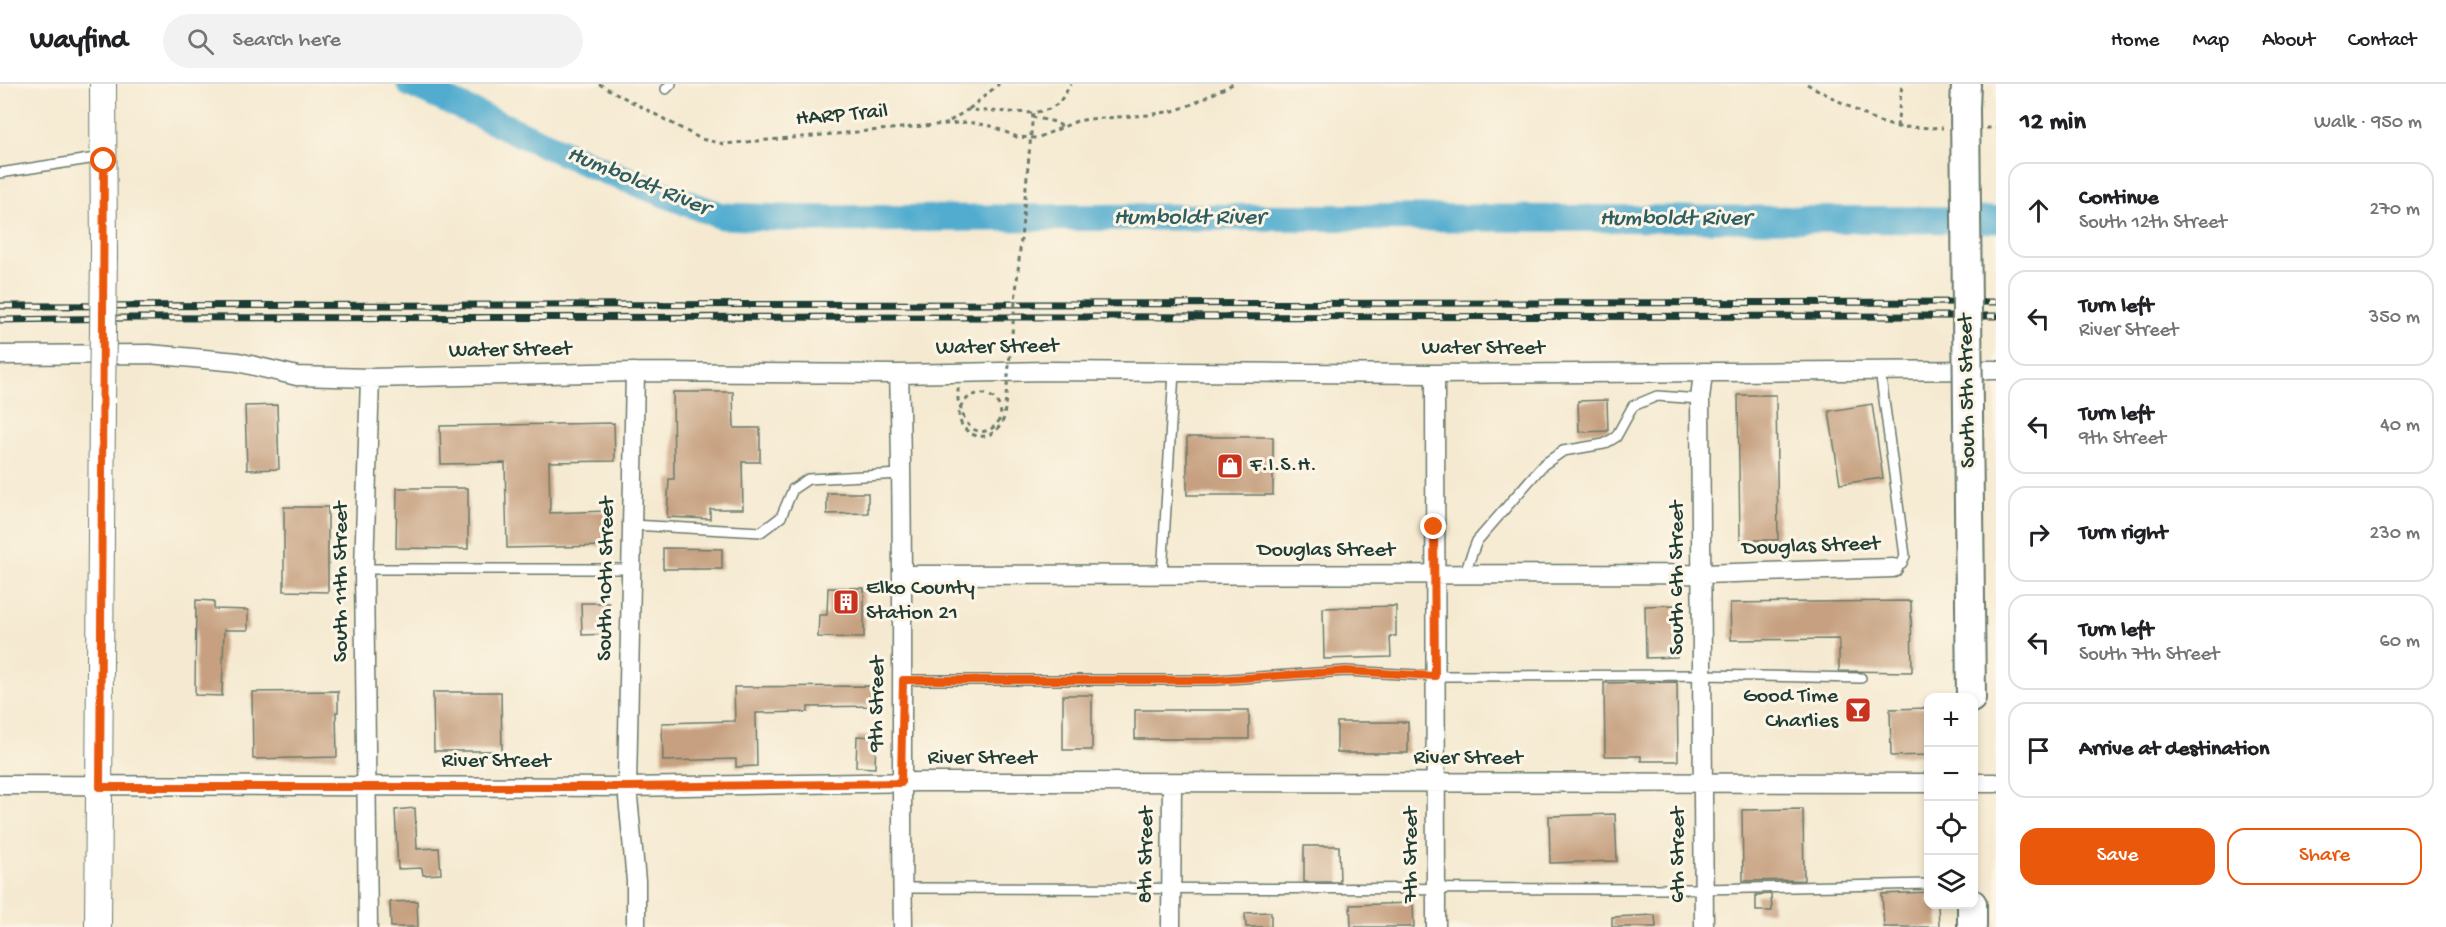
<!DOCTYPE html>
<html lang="en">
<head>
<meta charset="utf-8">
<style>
  body { margin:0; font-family:"Gochi Hand",sans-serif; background:#f2f2f2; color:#202124 }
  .controls { position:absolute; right:18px; bottom:18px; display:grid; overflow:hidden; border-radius:12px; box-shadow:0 3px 9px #0003 }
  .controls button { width:54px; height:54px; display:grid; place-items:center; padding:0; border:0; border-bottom:2px solid #e0e0e0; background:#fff; color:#202124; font:30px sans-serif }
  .stop { position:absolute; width:18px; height:18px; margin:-14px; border:4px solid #ea580c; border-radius:50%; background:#fff }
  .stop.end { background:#ea580c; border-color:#fff; box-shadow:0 2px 6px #0008 }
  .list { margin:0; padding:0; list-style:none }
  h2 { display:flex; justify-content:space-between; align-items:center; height:78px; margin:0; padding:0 24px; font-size:26px }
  h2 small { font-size:20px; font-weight:400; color:#757577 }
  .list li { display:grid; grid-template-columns:39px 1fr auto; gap:18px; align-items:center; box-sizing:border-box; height:96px; margin:0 12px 12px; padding:0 12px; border:2px solid #e0e0e0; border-radius:18px }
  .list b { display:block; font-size:22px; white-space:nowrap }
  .list p { margin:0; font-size:20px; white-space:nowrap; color:#757577 }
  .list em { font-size:20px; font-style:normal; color:#757577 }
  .actions { display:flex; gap:12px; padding:18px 24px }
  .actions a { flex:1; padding:14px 0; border:2px solid #ea580c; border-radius:18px; text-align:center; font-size:21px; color:#ea580c }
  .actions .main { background:#ea580c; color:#fff }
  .icon { flex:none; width:33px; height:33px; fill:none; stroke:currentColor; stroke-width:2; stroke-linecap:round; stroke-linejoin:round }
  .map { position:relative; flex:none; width:1996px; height:843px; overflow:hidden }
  header { display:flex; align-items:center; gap:36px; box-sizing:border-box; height:84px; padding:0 30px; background:#fff; border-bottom:2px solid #e0e0e0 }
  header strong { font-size:28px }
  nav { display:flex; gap:33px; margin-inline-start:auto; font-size:21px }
  .search { width:420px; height:54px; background:#f2f2f2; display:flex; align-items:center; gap:15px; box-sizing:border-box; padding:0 21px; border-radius:33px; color:#757577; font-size:22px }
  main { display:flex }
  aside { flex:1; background:#fff }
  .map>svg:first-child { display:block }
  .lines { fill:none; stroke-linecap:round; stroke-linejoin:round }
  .river { stroke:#51accf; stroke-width:27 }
  .building { fill:#c6a080 }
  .lane-casing { stroke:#6a7a6b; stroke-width:12 }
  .street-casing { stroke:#6a7a6b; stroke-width:21 }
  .secondary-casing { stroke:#6a7a6b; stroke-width:28 }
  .primary-casing { stroke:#6a7a6b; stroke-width:32 }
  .path { stroke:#6a7a6b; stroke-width:3; stroke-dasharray:4.5 4.5; stroke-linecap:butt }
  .lane { stroke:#fff; stroke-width:9 }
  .street { stroke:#fff; stroke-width:18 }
  .secondary { stroke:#fff; stroke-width:26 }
  .primary { stroke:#fff; stroke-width:28 }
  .rail-casing { stroke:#1f3d34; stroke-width:7 }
  .rail { stroke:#fcf5e5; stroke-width:4.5; stroke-dasharray:14; stroke-linecap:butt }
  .secondary-bridge-casing { stroke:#6a7a6b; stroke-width:28; stroke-linecap:butt }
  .primary-bridge-casing { stroke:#6a7a6b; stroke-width:32; stroke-linecap:butt }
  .path-bridge { stroke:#6a7a6b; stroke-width:3; stroke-dasharray:4.5 4.5; stroke-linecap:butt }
  .secondary-bridge { stroke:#fff; stroke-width:26 }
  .primary-bridge { stroke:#fff; stroke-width:28 }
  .route { stroke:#ea580c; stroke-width:8 }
  .labels { text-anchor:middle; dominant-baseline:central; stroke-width:6; stroke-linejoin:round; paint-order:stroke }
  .street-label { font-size:22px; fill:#1f3d34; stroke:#fcf5e5 }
  .poi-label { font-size:22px; fill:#1f3d34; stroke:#fcf5e5; text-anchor:start }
  .water-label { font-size:24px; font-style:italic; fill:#2e5e62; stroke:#fcf5e5 }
</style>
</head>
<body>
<header>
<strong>Wayfind</strong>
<div class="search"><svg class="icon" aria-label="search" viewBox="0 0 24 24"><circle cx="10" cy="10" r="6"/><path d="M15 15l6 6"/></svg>Search here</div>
<nav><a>Home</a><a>Map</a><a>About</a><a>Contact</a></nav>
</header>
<main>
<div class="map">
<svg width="1996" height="843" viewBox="0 0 1996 843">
  <rect width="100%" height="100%" fill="#fcf5e5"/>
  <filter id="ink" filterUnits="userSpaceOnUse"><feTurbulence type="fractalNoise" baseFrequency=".0167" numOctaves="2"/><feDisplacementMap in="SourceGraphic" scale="12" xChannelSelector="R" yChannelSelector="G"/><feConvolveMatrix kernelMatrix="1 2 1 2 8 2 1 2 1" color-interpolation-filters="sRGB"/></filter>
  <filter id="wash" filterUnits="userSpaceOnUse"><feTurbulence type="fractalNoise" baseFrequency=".008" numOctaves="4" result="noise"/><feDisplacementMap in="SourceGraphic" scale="24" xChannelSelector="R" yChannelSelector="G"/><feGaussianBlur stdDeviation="1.35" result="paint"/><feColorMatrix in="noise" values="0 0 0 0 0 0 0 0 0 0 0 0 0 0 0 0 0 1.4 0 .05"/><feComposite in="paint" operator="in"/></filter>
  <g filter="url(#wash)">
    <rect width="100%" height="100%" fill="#f5ead1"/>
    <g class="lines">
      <path class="river" d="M410,0L595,83L721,132L815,135L1178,133L1996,136"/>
    </g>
    <g id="blocks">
      <path class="building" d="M673,308H733L734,344H760V378H742L743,425H710V435L667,433L669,395H674Z
        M1738,311H1776L1778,456H1740Z
        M1607,316L1608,347L1579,348L1578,317Z
        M1872,320L1883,394L1840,400L1829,327Z
        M277,321L279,385L247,386L245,322Z
        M614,339L615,377L549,378L550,429L607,427L608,462L507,464L505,379L441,380L440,342Z
        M1187,353H1273V411H1187Z
        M397,404H468V465L396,464Z
        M827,409H868V429L827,430Z
        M284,423H328V508L284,507Z
        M663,464L722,465V485H663Z
        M828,504H864V554L818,553L819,531H827Z
        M196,516L214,517V525L248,526V546H224L222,612L195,611Z
        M1911,517L1912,588L1839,587V555L1731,556L1730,519Z
        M581,519H609L610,550L582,551Z
        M1676,521L1677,573L1646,574L1645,522Z
        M1396,522V552H1390L1391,573L1324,575L1323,524Z
        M1677,598L1678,677H1641V672H1605L1604,599Z
        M877,602V622L808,623V628L756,629L757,682L736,683V675L663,677L662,639L735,637L734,603Z
        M338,607V628H336L337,673L253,675L252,608Z
        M433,608H501L502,667H434Z
        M1063,611H1092V666H1063Z
        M1929,624V671L1891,672L1890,625Z
        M1135,626H1249V655H1135Z
        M1337,638H1408V669H1337Z
        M857,652L876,653L875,684L856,683Z
        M415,724L417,765L439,764L441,790L423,791L422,784L398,785L395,726Z
        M1803,725L1804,796L1743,797L1742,726Z
        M1615,730L1617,777L1550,779L1549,732Z
        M1304,762H1339L1340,798H1304Z
        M1929,808V820H1938L1939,843H1884L1882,810Z
        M1771,810L1772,827H1756V811Z
        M417,817L418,843H391L390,818Z
        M1413,819L1414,843H1351L1350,821Z
        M1271,828V843H1246L1245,829Z
        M1655,831L1656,843H1612V833Z"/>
    </g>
  </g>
  <g filter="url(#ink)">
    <use href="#blocks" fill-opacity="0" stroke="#6a7a6b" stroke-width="1.5"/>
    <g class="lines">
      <defs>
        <path id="lane" d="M666,5L671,0
          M0,89L102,73
          M1880,286L1905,472L1902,479L1893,484
          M632,441L761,448L781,433L793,405L808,395L901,390
          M364,485H631
          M1464,490L1477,457L1543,381L1563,367L1604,360L1616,353L1633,322L1657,312L1700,315
          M1162,491L1174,288
          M903,596H1215L1346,587L1435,592L1702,591L1861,594
          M903,804L1703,805L1928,800"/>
        <path id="street" d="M0,271L149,270L238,278L297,292L370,294L635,288L899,290L1047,287L1435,290L1996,286
          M635,288L627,703L636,797V843
          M1703,289L1700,315L1704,843
          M899,290C905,474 900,659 903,843
          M1435,290L1436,843
          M902,491L1703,490L1893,484
          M1974,699H1996
          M0,701L627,703L921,698L1928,699
          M368,843L364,485L370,294
          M1171,843L1172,699"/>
        <path id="secondary" d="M103,0L104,171
          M98,843L102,319"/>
        <path id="primary" d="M1965,24L1966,0
          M1968,328L1971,614
          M1972,820V843"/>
      </defs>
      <use href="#lane" class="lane-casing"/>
      <use href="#street" class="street-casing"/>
      <use href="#secondary" class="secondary-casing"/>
      <use href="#primary" class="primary-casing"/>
      <path class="path" d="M599,0L701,55L724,60L968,38L991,42L1017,53L1037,54L1077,37L1089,35L1149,31L1173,27L1188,22L1233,0
        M1807,0L1876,37L1897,43L1943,44
        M969,25L999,0
        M1032,33L1055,38L1063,43
        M950,37L967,26L1033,29L1049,25L1059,19L1071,0
        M1897,43L1902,0
        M1986,44H1996
        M958,304V316L963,331"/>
      <use href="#lane" class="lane"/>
      <use href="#street" class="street"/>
      <use href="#secondary" class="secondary"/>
      <use href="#primary" class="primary"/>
      <defs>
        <path id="rail" d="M0,222L1996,218
          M0,236L127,234L1996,232"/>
      </defs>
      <use href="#rail" class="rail-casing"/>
      <use href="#rail" class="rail"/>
      <defs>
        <path id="secondary-bridge" d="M102,319L104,171"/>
        <path id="primary-bridge" d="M1965,24L1968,328"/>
      </defs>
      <use href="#secondary-bridge" class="secondary-bridge-casing"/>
      <use href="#primary-bridge" class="primary-bridge-casing"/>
      <path class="path-bridge" d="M963,331C975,365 1014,339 996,317C992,312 986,309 979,310C972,310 965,315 961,322C950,346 989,370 1004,334L1033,29"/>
      <use href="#secondary-bridge" class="secondary-bridge"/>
      <use href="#primary-bridge" class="primary-bridge"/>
    </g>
  </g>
  <g class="lines" filter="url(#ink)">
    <path class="route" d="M104,77L100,703H627L901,699L903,596H1215L1346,587L1435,592L1434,443"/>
  </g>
  <defs>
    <symbol id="shop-square" viewBox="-11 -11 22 22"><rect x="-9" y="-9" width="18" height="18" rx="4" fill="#c8321e" stroke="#fcf5e5"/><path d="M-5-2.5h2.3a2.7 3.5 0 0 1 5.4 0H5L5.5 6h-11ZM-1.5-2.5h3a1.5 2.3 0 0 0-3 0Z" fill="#fff"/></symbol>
    <symbol id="building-square" viewBox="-11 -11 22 22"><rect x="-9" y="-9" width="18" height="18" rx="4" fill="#c8321e" stroke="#fcf5e5"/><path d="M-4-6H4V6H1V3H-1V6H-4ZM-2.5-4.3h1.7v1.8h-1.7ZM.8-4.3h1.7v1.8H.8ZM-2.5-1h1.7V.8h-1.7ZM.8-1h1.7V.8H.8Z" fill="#fff"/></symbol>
    <symbol id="bar-square" viewBox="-11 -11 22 22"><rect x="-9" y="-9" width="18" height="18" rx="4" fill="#c8321e" stroke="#fcf5e5"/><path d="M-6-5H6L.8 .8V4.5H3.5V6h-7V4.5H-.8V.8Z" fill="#fff"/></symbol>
  </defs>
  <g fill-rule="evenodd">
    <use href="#shop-square" x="1215" y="367" width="30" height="30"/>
    <use href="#building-square" x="831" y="503" width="30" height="30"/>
    <use href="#bar-square" x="1843" y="611" width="30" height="30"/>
  </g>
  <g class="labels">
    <g class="street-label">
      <text transform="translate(842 32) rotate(-5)">HARP Trail</text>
      <text transform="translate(997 264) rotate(-1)">Water Street</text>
      <text x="1483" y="265">Water Street</text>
      <text transform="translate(510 267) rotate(-1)">Water Street</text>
      <text transform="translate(1968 307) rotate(-91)">South 5th Street</text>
      <text transform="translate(1811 463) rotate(-2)">Douglas Street</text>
      <text x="1326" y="467">Douglas Street</text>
      <text transform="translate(1678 494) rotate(-90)">South 6th Street</text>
      <text transform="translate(607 495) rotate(-89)">South 10th Street</text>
      <text transform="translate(342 498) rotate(-90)">South 11th Street</text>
      <text transform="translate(878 620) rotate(-89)">9th Street</text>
      <text x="982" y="675">River Street</text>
      <text x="1468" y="675">River Street</text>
      <text x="496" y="678">River Street</text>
      <text transform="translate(1147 771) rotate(-89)">8th Street</text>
      <text transform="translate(1412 771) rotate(-90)">7th Street</text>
      <text transform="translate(1679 771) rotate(-90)">6th Street</text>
    </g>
    <g class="poi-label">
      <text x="1250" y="382">F.I.S.H.</text>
      <text x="866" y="505">Elko County<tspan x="866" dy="25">Station 21</tspan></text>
      <text x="1838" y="613" text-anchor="end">Good Time<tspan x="1838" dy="25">Charlies</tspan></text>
    </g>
    <g class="water-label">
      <text transform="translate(638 98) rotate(22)">Humboldt River</text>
      <text x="1189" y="134">Humboldt River</text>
      <text x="1675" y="135">Humboldt River</text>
    </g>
  </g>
</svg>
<div class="controls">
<button>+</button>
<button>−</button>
<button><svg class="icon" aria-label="locate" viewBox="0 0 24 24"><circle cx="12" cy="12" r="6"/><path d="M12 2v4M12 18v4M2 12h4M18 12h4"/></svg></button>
<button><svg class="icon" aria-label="layers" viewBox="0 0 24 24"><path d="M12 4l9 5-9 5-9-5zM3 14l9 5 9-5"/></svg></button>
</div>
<div class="stop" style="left:104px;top:77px"></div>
<div class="stop end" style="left:1434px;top:443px"></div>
</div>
<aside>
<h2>12 min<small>Walk · 950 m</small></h2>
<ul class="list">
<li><svg class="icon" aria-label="ahead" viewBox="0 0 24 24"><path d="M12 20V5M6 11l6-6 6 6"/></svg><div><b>Continue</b><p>South 12th Street</p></div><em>270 m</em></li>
<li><svg class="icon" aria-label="left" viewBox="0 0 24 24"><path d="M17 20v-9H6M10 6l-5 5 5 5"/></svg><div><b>Turn left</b><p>River Street</p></div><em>350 m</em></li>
<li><svg class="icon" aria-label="left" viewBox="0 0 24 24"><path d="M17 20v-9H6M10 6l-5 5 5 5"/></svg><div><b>Turn left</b><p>9th Street</p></div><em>40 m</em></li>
<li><svg class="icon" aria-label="right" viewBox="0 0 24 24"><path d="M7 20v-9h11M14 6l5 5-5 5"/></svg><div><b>Turn right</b></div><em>230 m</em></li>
<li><svg class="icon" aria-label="left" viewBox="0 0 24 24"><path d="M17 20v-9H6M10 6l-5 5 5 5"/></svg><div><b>Turn left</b><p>South 7th Street</p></div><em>60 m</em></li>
<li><svg class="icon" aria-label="arrive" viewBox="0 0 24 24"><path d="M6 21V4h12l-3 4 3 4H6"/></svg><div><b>Arrive at destination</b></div></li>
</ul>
<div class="actions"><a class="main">Save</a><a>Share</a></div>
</aside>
</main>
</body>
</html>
